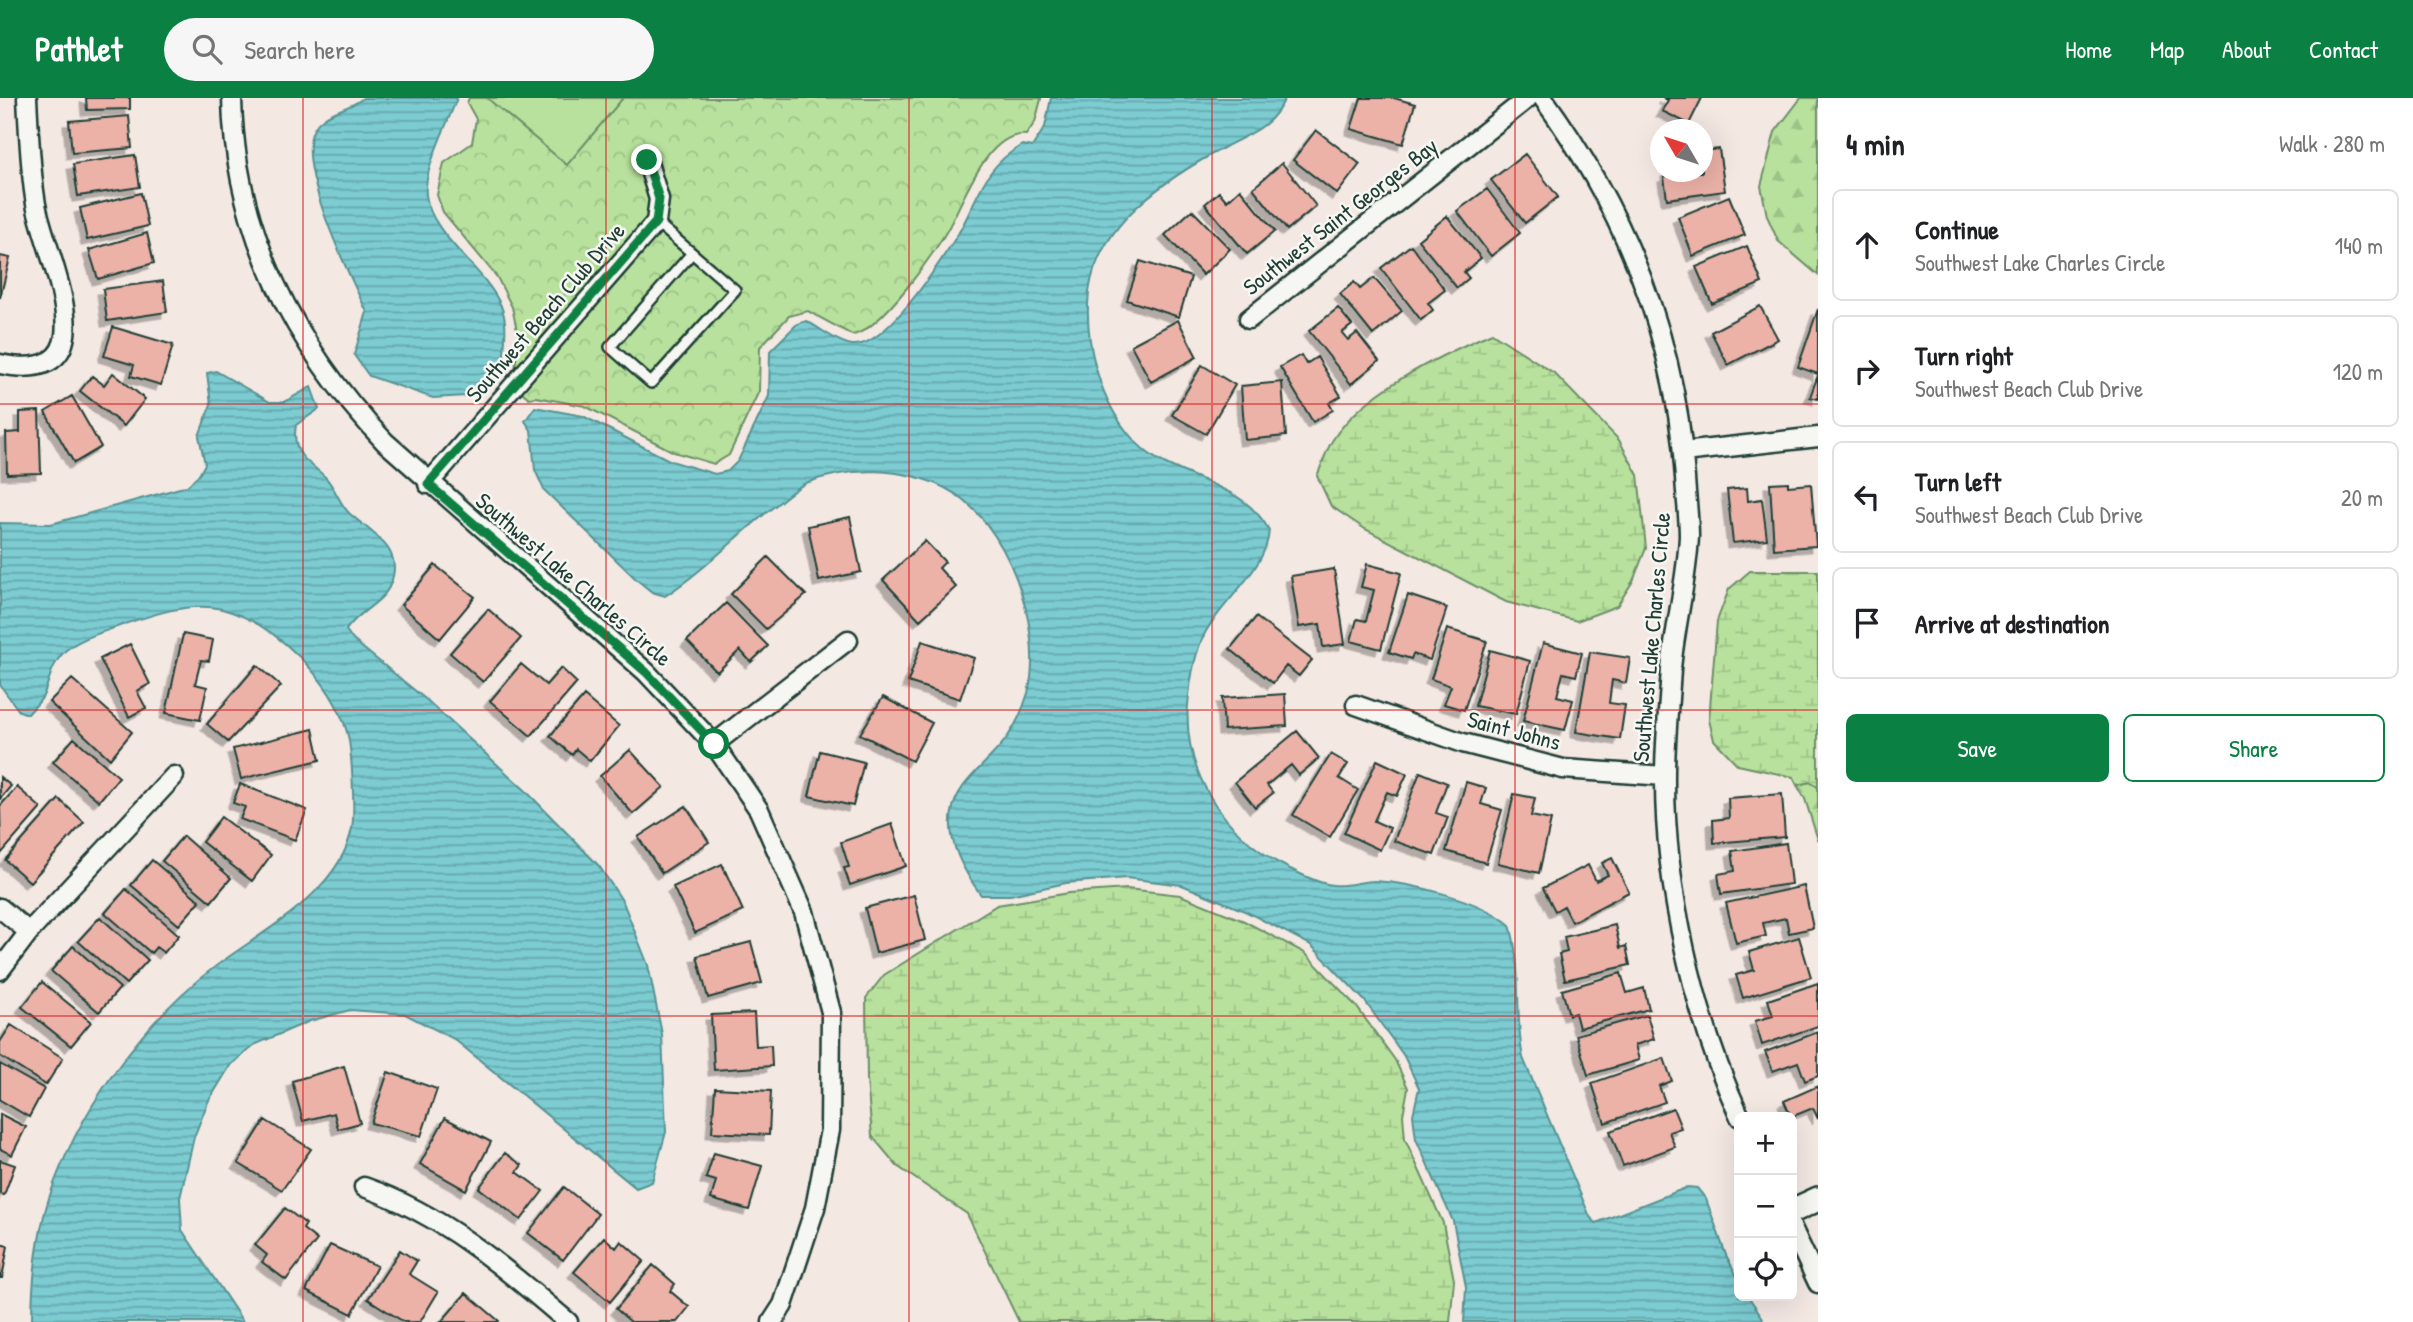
<!DOCTYPE html>
<html lang="en">
<head>
<meta charset="utf-8">
<style>
  body { margin:0; font-family:"Patrick Hand",sans-serif; background:#f6f6f6; color:#202124 }
  .controls { position:absolute; right:21px; bottom:21px; display:grid; overflow:hidden; border-radius:10px; box-shadow:0 7px 28px #0002 }
  .controls button { width:63px; height:63px; display:grid; place-items:center; padding:0; border:0; border-bottom:2px solid #e0e0e0; background:#fff; color:#202124; font:35px sans-serif }
  .compass { position:absolute; left:1650px; top:21px; width:63px; height:63px; border-radius:50%; background:#fff; box-shadow:0 7px 28px #0002; rotate:309deg }
  .stop { position:absolute; width:21px; height:21px; margin:-16px; border:5px solid #0b8043; border-radius:50%; background:#fff }
  .stop.end { background:#0b8043; border-color:#fff; box-shadow:0 2px 7px #0008 }
  .list { margin:0; padding:0; list-style:none }
  h2 { display:flex; justify-content:space-between; align-items:center; height:91px; margin:0; padding:0 28px; font-size:30px }
  h2 small { font-size:23px; font-weight:400; color:#757577 }
  .list li { display:grid; grid-template-columns:46px 1fr auto; gap:21px; align-items:center; box-sizing:border-box; height:112px; margin:0 14px 14px; padding:0 14px; border:2px solid #e0e0e0; border-radius:10px }
  .list b { display:block; font-size:26px; white-space:nowrap }
  .list p { margin:0; font-size:23px; white-space:nowrap; color:#757577 }
  .list em { font-size:23px; font-style:normal; color:#757577 }
  .actions { display:flex; gap:14px; padding:21px 28px }
  .actions a { flex:1; padding:16px 0; border:2px solid #0b8043; border-radius:10px; text-align:center; font-size:24px; color:#0b8043 }
  .actions .main { background:#0b8043; color:#fff }
  .icon { flex:none; width:38px; height:38px; fill:none; stroke:currentColor; stroke-width:2; stroke-linecap:round; stroke-linejoin:round }
  .map { position:relative; flex:none; width:1818px; height:1224px; overflow:hidden }
  header { display:flex; align-items:center; gap:42px; box-sizing:border-box; height:98px; padding:0 35px; background:#0b8043; color:#fff }
  header strong { font-size:33px }
  nav { display:flex; gap:38px; margin-inline-start:auto; font-size:24px }
  .search { width:490px; height:63px; background:#f6f6f6; display:flex; align-items:center; gap:18px; box-sizing:border-box; padding:0 24px; border-radius:38px; color:#757577; font-size:26px }
  main { display:flex }
  aside { flex:1; background:#fff }
  .map>svg:first-child { display:block }
  .forest { fill:url(#forest-firs); stroke:#6c8f68; stroke-width:2 }
  .wetland { fill:url(#wetland-marsh); stroke:#6c8f68; stroke-width:2 }
  .park { fill:url(#park-crowns); stroke:#6c8f68; stroke-width:2 }
  .pitch { fill:#b8e19d; stroke:#6c8f68; stroke-width:2 }
  .water { fill:url(#water-rules); stroke:#569393; stroke-width:2 }
  .building { fill:#ecb2a8; stroke:#1f3d34; stroke-width:2; filter:url(#shadow) }
  .lines { fill:none; stroke-linecap:round; stroke-linejoin:round }
  .service-casing { stroke:#1f3d34; stroke-width:14 }
  .minor-casing { stroke:#1f3d34; stroke-width:23 }
  .tertiary-casing { stroke:#1f3d34; stroke-width:28 }
  .service { stroke:#f6f6f2; stroke-width:9 }
  .minor { stroke:#f6f6f2; stroke-width:18 }
  .tertiary { stroke:#f6f6f2; stroke-width:23 }
  .route { stroke:#0b8043; stroke-width:9 }
  .grid { fill:none; stroke:#d62828; stroke-width:2; stroke-opacity:0.55 }
  .labels { text-anchor:middle; dominant-baseline:central; stroke-width:5; stroke-linejoin:round; paint-order:stroke }
  .street-label { font-size:23px; fill:#1f3d34; stroke:#f6f6f2 }
</style>
</head>
<body>
<header>
<strong>Pathlet</strong>
<div class="search"><svg class="icon" aria-label="search" viewBox="0 0 24 24"><circle cx="10" cy="10" r="6"/><path d="M15 15l6 6"/></svg>Search here</div>
<nav><a>Home</a><a>Map</a><a>About</a><a>Contact</a></nav>
</header>
<main>
<div class="map">
<svg width="1818" height="1224" viewBox="0 0 1818 1224">
  <defs>
    <pattern id="forest-firs" width="22" height="20" patternUnits="userSpaceOnUse" patternTransform="scale(1.75)"><rect width="22" height="20" fill="#b8e19d"/><path d="M5 1l3.5 6h-7zM16 11l3.5 6h-7z" fill="#9ec288"/></pattern>
    <pattern id="wetland-marsh" width="20" height="14" patternUnits="userSpaceOnUse" patternTransform="scale(1.75)"><rect width="20" height="14" fill="#b8e19d"/><path d="M1 5h8M5 5V1M11 12h8M15 12V8" fill="none" stroke="#9ec288"/></pattern>
    <pattern id="park-crowns" width="20" height="18" patternUnits="userSpaceOnUse" patternTransform="scale(1.75)"><rect width="20" height="18" fill="#b8e19d"/><path d="M2 6a3 3 0 1 1 6 0M12 15a3 3 0 1 1 6 0" fill="none" stroke="#9ec288"/></pattern>
    <pattern id="water-rules" width="6" height="5" patternUnits="userSpaceOnUse" patternTransform="scale(1.75)"><rect width="6" height="5" fill="#7bccd2"/><path d="M0 2.5h6" fill="none" stroke="#64a7ab"/></pattern>
    <filter id="shadow"><feDropShadow dx="-5.5" dy="5.5" stdDeviation="0" flood-color="#0004"/></filter>
  </defs>
  <rect width="100%" height="100%" fill="#f4e8e3"/>
  <filter id="ink" filterUnits="userSpaceOnUse"><feTurbulence type="fractalNoise" baseFrequency=".0143" numOctaves="2"/><feDisplacementMap in="SourceGraphic" scale="14" xChannelSelector="R" yChannelSelector="G"/><feConvolveMatrix kernelMatrix="1 2 1 2 8 2 1 2 1" color-interpolation-filters="sRGB"/></filter>
  <g filter="url(#ink)">
    <path class="forest" d="M1801,0H1818V177L1778,143L1767,118L1761,88L1775,34Z
      M1810,684L1818,689V742L1805,701L1797,687Z"/>
    <path class="wetland" d="M1492,235L1554,275L1619,342L1638,377L1646,450L1633,483L1617,508L1577,523L1506,504L1365,431L1331,408L1317,378C1322,367 1326,353 1332,343C1362,294 1441,257 1492,235Z
      M1750,473H1818V689L1810,684L1797,687L1793,679L1738,667L1714,642L1709,622L1717,523L1729,491Z
      M1127,791L1180,797L1244,823L1305,855L1356,908L1395,962L1408,990L1403,1017L1405,1041L1443,1125L1454,1182L1450,1224H1019L967,1116L897,1068L872,1038L867,982L866,900L884,877L997,807L1069,795Z"/>
    <path class="park" d="M469,0H1041V1L1035,24L1026,37C988,33 964,101 950,127C937,152 880,234 852,237L808,213L789,218L760,249L759,293L729,357L714,366L674,354L585,308L536,299L529,300L508,283L515,275L518,237L512,209L497,179L443,114L437,97L444,65L472,45L476,21L467,5Z"/>
    <path class="pitch" d="M487,0H623L567,67Z"/>
    <path class="water" d="M363,0H457C448,25 423,72 426,97C431,138 485,170 501,208C510,230 502,250 504,272L466,298L433,300L369,278L354,257L367,214C350,179 294,66 314,31C324,12 348,13 363,0Z
      M1051,0H1285C1272,29 1251,35 1225,49C1167,80 1098,125 1089,194C1082,253 1108,337 1164,365C1203,385 1247,392 1269,432C1267,471 1224,501 1205,535C1194,556 1190,583 1188,607C1183,678 1227,739 1288,770C1301,776 1318,786 1333,787C1346,789 1361,783 1375,783C1413,785 1481,802 1510,827C1523,871 1514,915 1523,960L1590,1119L1596,1125L1688,1089L1697,1090L1706,1101L1726,1157L1739,1182V1198H1748L1763,1220L1761,1224H1464L1466,1189L1453,1123L1416,1041L1413,1017L1419,990L1404,958L1364,902L1311,847L1247,814L1182,787L1126,780L1066,785L1010,797H981C965,775 946,742 952,714C957,683 992,663 1008,638C1016,627 1024,608 1028,595C1045,531 1007,421 945,390C903,369 850,368 806,385C795,390 785,400 776,407C738,436 705,472 665,498L652,494L637,482L544,392L535,372L531,332L525,323L535,309L583,318L671,363L715,376L728,373L738,363L769,298L770,253L797,226L806,223C819,229 840,247 854,247C887,248 941,163 958,136C979,100 982,70 1022,47L1032,49L1045,29Z
      M216,273L270,304H284L311,289L319,311L296,327C294,338 295,349 302,358C308,366 319,372 326,380C335,390 340,406 349,415C371,435 406,451 390,487C382,506 357,514 346,532L353,542L429,604L525,692L599,768L623,804L648,867L662,936L666,1034L652,1084L636,1090L454,941L405,916L350,912L310,923L254,947L230,968L208,1004L194,1039L180,1100L182,1132L243,1224H32C32,1185 37,1137 49,1100C77,1015 144,921 216,868C262,833 340,795 352,730C355,714 352,650 347,634C332,582 275,525 222,511C191,503 151,517 122,527C104,534 80,540 65,553C51,566 50,582 43,598C40,604 33,610 28,616L19,613L0,587V425L51,426L187,388L199,377L205,366L199,338L211,306L207,275Z"/>
    <path class="building" d="M86,0H130V11L87,12Z
      M1361,0H1394L1415,6L1403,46L1351,31Z
      M1663,0H1702L1689,26L1662,13L1668,2Z
      M129,18L132,50L72,55L69,23Z
      M1316,32L1360,66L1337,96L1293,62Z
      M1719,51L1725,93L1667,101L1664,79L1667,78V74H1702V53Z
      M1525,56L1558,99L1525,125L1491,82Z
      M135,57L140,89L78,98L73,66Z
      M1282,65L1316,108L1287,132L1253,90Z
      M1240,91L1275,133L1247,156L1205,106L1219,94L1227,103Z
      M1487,91L1520,135L1491,158L1457,113Z
      M141,95L148,128L87,142L80,110Z
      M1729,98L1745,137L1693,158L1678,119Z
      M1192,112L1230,151L1203,177L1165,137Z
      M1447,118L1481,160L1464,174L1469,180L1457,190L1418,142Z
      M147,135L154,165L98,181L89,152Z
      M1411,147L1445,192L1428,205L1433,212L1421,222L1381,170Z
      M1747,148L1762,185L1712,206L1696,169Z
      M0,158L10,160L0,200Z
      M1140,163L1191,179L1179,219L1127,202Z
      M1374,180L1402,213L1373,237L1340,196L1354,184L1360,191Z
      M163,183L167,214L107,223L103,191Z
      M1760,208L1778,241L1728,267L1711,234Z
      M1338,210L1352,227L1342,235L1348,242L1357,235L1379,263L1351,286L1309,233Z
      M1818,211V276L1798,269Z
      M1178,222L1197,259L1151,284L1131,247Z
      M113,229L173,247L161,287L131,278L134,267L104,258Z
      M1301,257L1306,266L1317,259L1341,298L1329,305L1333,312L1313,324L1280,269Z
      M1202,267L1235,287L1206,336L1172,317Z
      M113,275L145,301L124,328L80,293L92,278L104,287Z
      M1818,277V301L1810,299Z
      M1282,284L1286,338L1245,342L1241,288Z
      M72,298L101,349L74,365L45,314Z
      M39,313L41,375L7,376L6,335L20,334V314Z
      M1788,384V388L1811,386L1816,448L1774,451L1770,385Z
      M1747,390L1748,403L1762,401L1767,441L1733,445L1727,392Z
      M850,419L861,474L819,483L808,428Z
      M925,443L945,464L939,470L956,489L920,522L883,482Z
      M768,459L806,497L766,531L731,496Z
      M1367,466L1401,475L1381,551L1351,543L1357,521L1366,523L1374,492L1361,489Z
      M435,467L475,499L440,541L401,507Z
      M1334,471L1345,546L1323,549L1320,526L1299,529L1291,478Z
      M1408,497L1447,510L1430,562L1413,556L1411,561L1389,554Z
      M726,505L768,548L751,564L740,552L717,574L687,543Z
      M488,511L521,540L483,584L450,555Z
      M1256,519L1312,562L1299,578L1286,568L1273,585L1230,551Z
      M1447,531L1487,543L1464,612L1444,606L1451,588L1431,581Z
      M183,536L213,542L209,563L201,562L195,586L207,589L200,622L166,615Z
      M922,543L974,560L960,601L908,584Z
      M1543,545L1582,555L1576,578L1563,575L1557,598L1573,602L1565,632L1523,623Z
      M130,546L150,586L137,593L146,610L129,619L100,561Z
      M1490,552L1530,563L1516,616L1475,608Z
      M1590,554L1630,560L1626,585L1612,582L1609,605L1625,607L1620,641L1576,634Z
      M521,566L546,587L561,570L577,585L531,638L490,603Z
      M257,567L281,588L228,644L207,626Z
      M72,581L132,634L110,661L49,604Z
      M1285,596L1287,628L1224,632L1222,600Z
      M584,598L619,628L590,663L576,651L572,657L550,638Z
      M883,599L932,625L912,663L860,636Z
      M313,631L320,662L241,681L233,651Z
      M1297,633L1319,660L1299,677L1291,667L1267,687L1273,695L1255,709L1235,684Z
      M74,640L119,679L99,703L53,664Z
      M630,652L664,689L633,716L600,678Z
      M820,653L864,664L853,708L809,698Z
      M1331,656L1348,666L1339,680L1358,692L1330,739L1293,717Z
      M1377,662L1407,676L1397,698L1387,694L1374,723L1390,730L1380,752L1344,735Z
      M1420,674L1447,685L1436,715L1448,719L1434,757L1394,743Z
      M0,679L11,688L0,701Z
      M1466,684L1486,690L1481,706L1502,712L1486,765L1446,753Z
      M240,686L307,712L295,742L240,721L245,709L233,705Z
      M17,689L41,710L1,756L0,708Z
      M1514,696L1535,700L1531,718L1551,722L1539,775L1498,765Z
      M1782,696L1785,739L1714,745L1713,722L1729,720L1728,700Z
      M59,701L84,724L30,784L5,762Z
      M686,708L709,744L662,775L638,739Z
      M221,719L271,757L252,783L202,744Z
      M892,726L906,768L850,787L844,770L849,769L841,744Z
      M183,738L231,780L211,804L162,763Z
      M1786,745L1791,786L1721,796L1718,776L1735,773L1732,753Z
      M1612,760L1629,794L1572,824L1564,808L1555,813L1543,790L1588,767L1596,783L1608,777L1602,765Z
      M152,762L200,803L179,827L131,787Z
      M722,766L743,813L695,835L673,789Z
      M1804,788L1813,830L1789,835L1786,820L1763,825L1766,838L1736,845L1726,805Z
      M126,791L179,837L164,855L156,849L151,855L105,815Z
      M914,797L925,842L876,855L865,810Z
      M100,819L148,862L126,886L78,843Z
      M1615,827L1620,850L1626,848L1630,867L1565,882L1559,856L1567,854L1564,839Z
      M1799,839L1811,879L1743,900L1736,877L1754,872L1749,854Z
      M751,844L762,885L708,900L697,858Z
      M73,848L120,890L99,914L51,873Z
      M1621,875L1627,895L1644,890L1649,911L1579,930L1575,915L1569,917L1562,892Z
      M42,884L91,924L71,948L22,909Z
      M1818,885V928L1762,947L1755,923L1773,918L1768,902Z
      M754,915L756,948L771,947L772,968L714,972L711,917Z
      M1647,917L1654,941L1635,947L1639,962L1588,977L1576,937Z
      M11,927L63,960L46,987L0,958V944Z
      M1818,934V978L1805,983L1798,964L1773,973L1765,954Z
      M1664,960L1672,983L1659,988L1665,1004L1605,1025L1592,985Z
      M0,966L44,991L29,1019L0,1002Z
      M344,968L360,1025L338,1031L334,1015L303,1023L292,983Z
      M388,974L437,991L421,1038L371,1025Z
      M1818,988V1021L1813,1010L1791,1019L1784,1003Z
      M715,990L771,993L769,1037L712,1034Z
      M1673,1010L1681,1030L1669,1034L1675,1049L1623,1068L1610,1033Z
      M0,1016L26,1029L12,1057L0,1051Z
      M445,1020L491,1044L466,1092L420,1066Z
      M265,1022L311,1051L282,1092L238,1065Z
      M505,1055L522,1067L517,1074L543,1093L521,1122L479,1090Z
      M714,1055L762,1068L749,1112L711,1101L716,1083L706,1080Z
      M0,1062L15,1067L4,1097L0,1096Z
      M564,1089L598,1116L563,1162L528,1135Z
      M285,1110L306,1126L303,1131L317,1142L286,1182L262,1164L267,1157L255,1147Z
      M604,1139L616,1150L621,1143L644,1163L610,1204L574,1174Z
      M0,1146L8,1148L2,1180H0Z
      M330,1147L377,1168L352,1216L306,1193Z
      M400,1152L417,1163L409,1176L438,1194L420,1224H404L368,1201Z
      M653,1167L675,1186L670,1193L689,1209L677,1224H631L616,1211Z
      M466,1195L499,1223L498,1224H441Z"/>
    <g class="lines">
      <defs>
        <path id="service" d="M656,124L735,192L651,285L610,249L692,155"/>
        <path id="minor" d="M232,0C234,133 295,249 385,344L646,574L714,646L759,712L804,814L831,914L830,1032L815,1110L783,1207L772,1224
          M1543,0C1625,113 1676,240 1685,380C1686,399 1689,419 1689,438C1687,482 1675,527 1671,571C1669,606 1665,642 1665,677C1664,788 1694,919 1740,1019
          M1249,221L1528,0
          M0,266C115,289 46,161 36,106C30,72 29,35 27,0
          M1683,354L1818,339
          M428,386L656,124L659,101L647,62
          M1356,607L1463,645L1563,671L1665,678
          M714,646L848,542
          M0,810L29,834
          M0,872L29,834L174,678
          M364,1089C444,1117 505,1170 568,1224
          M1792,1130L1818,1185"/>
        <path id="tertiary" d="M1792,1113L1818,1101"/>
      </defs>
      <use href="#service" class="service-casing"/>
      <use href="#minor" class="minor-casing"/>
      <use href="#tertiary" class="tertiary-casing"/>
      <use href="#service" class="service"/>
      <use href="#minor" class="minor"/>
      <use href="#tertiary" class="tertiary"/>
    </g>
  </g>
  <g class="lines" filter="url(#ink)">
    <path class="route" d="M647,62L659,101L656,124L428,386L646,574L714,646"/>
  </g>
  <path class="grid" d="M303,0V1224M606,0V1224M909,0V1224M1212,0V1224M1515,0V1224M0,306H1818M0,612H1818M0,918H1818"/>
  <g class="labels">
    <g class="street-label">
      <text transform="translate(1340 118) rotate(-38)">Southwest Saint Georges Bay</text>
      <text transform="translate(545 214) rotate(-49)">Southwest Beach Club Drive</text>
      <text transform="translate(574 481) rotate(41)">Southwest Lake Charles Circle</text>
      <text transform="translate(1651 539) rotate(-85)">Southwest Lake Charles Circle</text>
      <text transform="translate(1514 632) rotate(15)">Saint Johns</text>
    </g>
  </g>
</svg>
<div class="controls">
<button>+</button>
<button>−</button>
<button><svg class="icon" aria-label="locate" viewBox="0 0 24 24"><circle cx="12" cy="12" r="6"/><path d="M12 2v4M12 18v4M2 12h4M18 12h4"/></svg></button>
</div>
<svg class="compass" viewBox="-18 -18 36 36"><path d="M0-13l5 13h-10z" fill="#e53935"/><path d="M0 13l5-13h-10z" fill="#757577"/></svg>
<div class="stop" style="left:714px;top:646px"></div>
<div class="stop end" style="left:647px;top:62px"></div>
</div>
<aside>
<h2>4 min<small>Walk · 280 m</small></h2>
<ul class="list">
<li><svg class="icon" aria-label="ahead" viewBox="0 0 24 24"><path d="M12 20V5M6 11l6-6 6 6"/></svg><div><b>Continue</b><p>Southwest Lake Charles Circle</p></div><em>140 m</em></li>
<li><svg class="icon" aria-label="right" viewBox="0 0 24 24"><path d="M7 20v-9h11M14 6l5 5-5 5"/></svg><div><b>Turn right</b><p>Southwest Beach Club Drive</p></div><em>120 m</em></li>
<li><svg class="icon" aria-label="left" viewBox="0 0 24 24"><path d="M17 20v-9H6M10 6l-5 5 5 5"/></svg><div><b>Turn left</b><p>Southwest Beach Club Drive</p></div><em>20 m</em></li>
<li><svg class="icon" aria-label="arrive" viewBox="0 0 24 24"><path d="M6 21V4h12l-3 4 3 4H6"/></svg><div><b>Arrive at destination</b></div></li>
</ul>
<div class="actions"><a class="main">Save</a><a>Share</a></div>
</aside>
</main>
</body>
</html>
